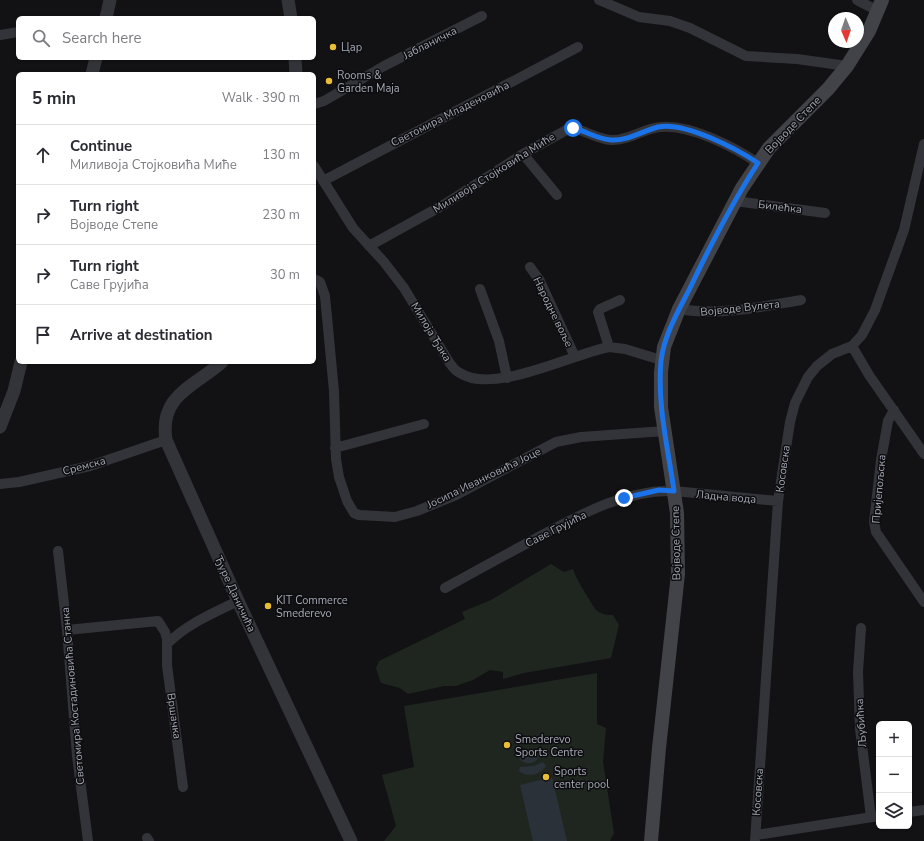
<!DOCTYPE html>
<html lang="en">
<head>
<meta charset="utf-8">
<style>
  body { margin:0; font-family:"Nunito Sans",sans-serif; background:#f7f7f7; color:#2b2b33 }
  .controls { position:absolute; right:12px; bottom:12px; display:grid; overflow:hidden; border-radius:6px; box-shadow:0 1px 3px #0004 }
  .controls button { width:36px; height:36px; display:grid; place-items:center; padding:0; border:0; border-bottom:1px solid #e1e1e2; background:#fff; color:#2b2b33; font:20px sans-serif }
  .compass { position:absolute; left:828px; top:12px; width:36px; height:36px; border-radius:50%; background:#fff; box-shadow:0 1px 3px #0004; rotate:178deg }
  .stop { position:absolute; width:12px; height:12px; margin:-9px; border:3px solid #1a73e8; border-radius:50%; background:#fff }
  .stop.end { background:#1a73e8; border-color:#fff; box-shadow:0 1px 4px #0008 }
  .list { margin:0; padding:0; list-style:none }
  h2 { display:flex; justify-content:space-between; align-items:center; height:52px; margin:0; padding:0 16px; font-size:17px }
  h2 small { font-size:13px; font-weight:400; color:#7c7c81 }
  .list li { display:grid; grid-template-columns:26px 1fr auto; gap:12px; align-items:center; box-sizing:border-box; height:60px; padding:0 16px; border-top:1px solid #e1e1e2 }
  .list b { display:block; font-size:15px; white-space:nowrap }
  .list p { margin:0; font-size:13px; white-space:nowrap; color:#7c7c81 }
  .list em { font-size:13px; font-style:normal; color:#7c7c81 }
  .icon { flex:none; width:22px; height:22px; fill:none; stroke:currentColor; stroke-width:2; stroke-linecap:round; stroke-linejoin:round }
  .map { position:relative; flex:none; width:924px; height:841px; overflow:hidden }
  .search { position:absolute; background:#fff; box-shadow:0 1px 3px #0004; left:16px; top:16px; width:300px; height:44px; display:flex; align-items:center; gap:10px; box-sizing:border-box; padding:0 14px; border-radius:6px; color:#7c7c81; font-size:15px }
  .panel { position:absolute; background:#fff; box-shadow:0 1px 3px #0004; left:16px; top:72px; width:300px; height:292px; border-radius:6px }
  .map>svg:first-child { display:block }
  .green { fill:#1f2620 }
  .water { fill:#2b3139 }
  .lines { fill:none; stroke-linecap:round; stroke-linejoin:round }
  .minor { stroke:#333439; stroke-width:10 }
  .tertiary { stroke:#333439; stroke-width:13 }
  .secondary { stroke:#414348; stroke-width:14 }
  .route { stroke:#1a73e8; stroke-width:5 }
  .poi-dot { fill:#eabe34; stroke:#0d0d0f; stroke-width:1.5 }
  .labels { text-anchor:middle; dominant-baseline:central; stroke-width:3; stroke-linejoin:round; paint-order:stroke }
  .street-label { font-size:11px; fill:#a4a8b4; stroke:#0d0d0f }
  .poi-label { font-size:11px; fill:#a4a8b4; stroke:#0d0d0f; text-anchor:start }
</style>
</head>
<body>
<div class="map">
<svg width="924" height="841" viewBox="0 0 924 841">
  <rect width="100%" height="100%" fill="#121214"/>
  <path class="green" d="M551,564L564,572L573,569C576,578 580,585 586,594C594,607 595,615 613,615L619,625L611,658L524,673L503,679V672L490,670L473,680L456,686H444L408,694L400,688L381,683L376,668L379,661L465,619L462,612L491,600Z
    M597,673V724L606,728L603,762L614,833L610,841H384L396,826L382,775L414,767L404,706Z"/>
  <path class="water" d="M537,753L541,754C536,763 528,767 519,759L528,754Z
    M543,762L546,766C540,775 528,778 519,771L520,767L534,766Z
    M552,777L567,841H533L520,785Z"/>
  <g class="lines">
    <path class="minor" d="M599,0L639,17L670,21L690,28L746,56L797,59L847,66
      M857,0L878,11
      M0,35L18,32
      M314,104L324,101L384,66L482,16
      M523,154L557,195
      M314,166L353,228L384,262L404,288L449,362C452,366 455,371 460,373C493,395 572,354 609,347L625,349L661,360
      M323,181L578,47
      M735,201L825,213
      M369,246L445,204L523,154L570,128C584,129 596,139 611,140C629,141 643,128 661,127C690,124 734,147 758,163
      M530,267L540,281L575,357
      M314,279L320,282L325,296L334,391L336,459L339,477L347,501L354,513L359,515L395,517L417,511L456,495L556,442L581,437L665,431
      M480,289L499,341L507,378
      M679,309C719,316 761,307 801,300
      M852,346L869,375L924,454
      M609,347L598,312L600,309L620,300
      M894,410L888,421L881,460L874,522L876,532L924,602
      M335,448L424,424
      M0,484L19,482L90,466L166,440
      M58,551L67,630L77,756L88,841
      M445,588C474,572 503,556 533,540C576,517 624,489 674,491L778,501
      M861,628L858,672L860,729L871,817
      M67,630L158,621L165,632L167,639V665L183,787
      M167,644C187,624 213,613 238,601
      M909,812L924,810
      M756,835L879,816
      M147,838L149,841
      M755,841L778,501L790,422L795,403L808,377L817,366L832,354L852,346L862,335L875,310L904,230L924,144"/>
    <path class="tertiary" d="M288,0L291,18
      M106,18L110,0
      M295,58L296,74
      M92,74L96,58
      M222,362C194,387 159,395 166,440L238,601L351,841
      M0,427L14,391L21,362"/>
    <path class="secondary" d="M651,841L659,748L678,574L677,513L661,407V372L664,347L679,309L742,188L769,148L828,89L847,66L869,31L882,0"/>
  </g>
  <g class="lines">
    <path class="route" d="M573,128C586,131 597,139 611,140C628,141 642,131 658,127C684,121 737,149 758,163C732,203 710,246 690,288C678,312 664,335 661,361C657,405 668,448 674,491L659,490L624,498"/>
  </g>
  <g class="poi-dot">
    <circle cx="333" cy="47" r="4"/>
    <circle cx="329" cy="81" r="4"/>
    <circle cx="268" cy="606" r="4"/>
    <circle cx="507" cy="745" r="4"/>
    <circle cx="546" cy="777" r="4"/>
  </g>
  <g class="labels">
    <g class="street-label">
      <text transform="translate(430 43) rotate(-27)">Јабланичка</text>
      <text transform="translate(450 114) rotate(-27)">Светомира Младеновића</text>
      <text transform="translate(793 125) rotate(-46)">Војводе Степе</text>
      <text transform="translate(494 173) rotate(-32)">Миливоја Стојковића Миће</text>
      <text transform="translate(780 207) rotate(7)">Билећка</text>
      <text transform="translate(740 308) rotate(-6)">Војводе Вулета</text>
      <text transform="translate(553 312) rotate(64)">Народне воље</text>
      <text transform="translate(431 332) rotate(59)">Милоја Ђака</text>
      <text transform="translate(84 466) rotate(-15)">Сремска</text>
      <text transform="translate(783 469) rotate(-82)">Косовска</text>
      <text transform="translate(484 478) rotate(-26)">Јосипа Иванковића Јоце</text>
      <text transform="translate(879 489) rotate(-85)">Пријепољска</text>
      <text transform="translate(726 497) rotate(5)">Ладна вода</text>
      <text transform="translate(556 529) rotate(-27)">Саве Грујића</text>
      <text transform="translate(676 543) rotate(-91)">Војводе Степе</text>
      <text transform="translate(235 594) rotate(65)">Ђуре Даничића</text>
      <text transform="translate(73 696) rotate(-95)">Светомира Костадиновића Станка</text>
      <text transform="translate(174 716) rotate(82)">Вршачка</text>
      <text transform="translate(861 723) rotate(-94)">Љубићка</text>
      <text transform="translate(758 792) rotate(-86)">Косовска</text>
    </g>
    <g class="poi-label">
      <text x="341" y="47">Цар</text>
      <text x="337" y="75">Rooms &amp;<tspan x="337" dy="13">Garden Maja</tspan></text>
      <text x="276" y="600">KIT Commerce<tspan x="276" dy="13">Smederevo</tspan></text>
      <text x="515" y="739">Smederevo<tspan x="515" dy="13">Sports Centre</tspan></text>
      <text x="554" y="771">Sports<tspan x="554" dy="13">center pool</tspan></text>
    </g>
  </g>
</svg>
<div class="controls">
<button>+</button>
<button>−</button>
<button><svg class="icon" aria-label="layers" viewBox="0 0 24 24"><path d="M12 4l9 5-9 5-9-5zM3 14l9 5 9-5"/></svg></button>
</div>
<svg class="compass" viewBox="-18 -18 36 36"><path d="M0-13l5 13h-10z" fill="#e53935"/><path d="M0 13l5-13h-10z" fill="#7c7c81"/></svg>
<div class="stop" style="left:573px;top:128px"></div>
<div class="stop end" style="left:624px;top:498px"></div>
<div class="search"><svg class="icon" aria-label="search" viewBox="0 0 24 24"><circle cx="10" cy="10" r="6"/><path d="M15 15l6 6"/></svg>Search here</div>
<section class="panel">
<h2>5 min<small>Walk · 390 m</small></h2>
<ul class="list">
<li><svg class="icon" aria-label="ahead" viewBox="0 0 24 24"><path d="M12 20V5M6 11l6-6 6 6"/></svg><div><b>Continue</b><p>Миливоја Стојковића Миће</p></div><em>130 m</em></li>
<li><svg class="icon" aria-label="right" viewBox="0 0 24 24"><path d="M7 20v-9h11M14 6l5 5-5 5"/></svg><div><b>Turn right</b><p>Војводе Степе</p></div><em>230 m</em></li>
<li><svg class="icon" aria-label="right" viewBox="0 0 24 24"><path d="M7 20v-9h11M14 6l5 5-5 5"/></svg><div><b>Turn right</b><p>Саве Грујића</p></div><em>30 m</em></li>
<li><svg class="icon" aria-label="arrive" viewBox="0 0 24 24"><path d="M6 21V4h12l-3 4 3 4H6"/></svg><div><b>Arrive at destination</b></div></li>
</ul>
</section>
</div>
</body>
</html>
